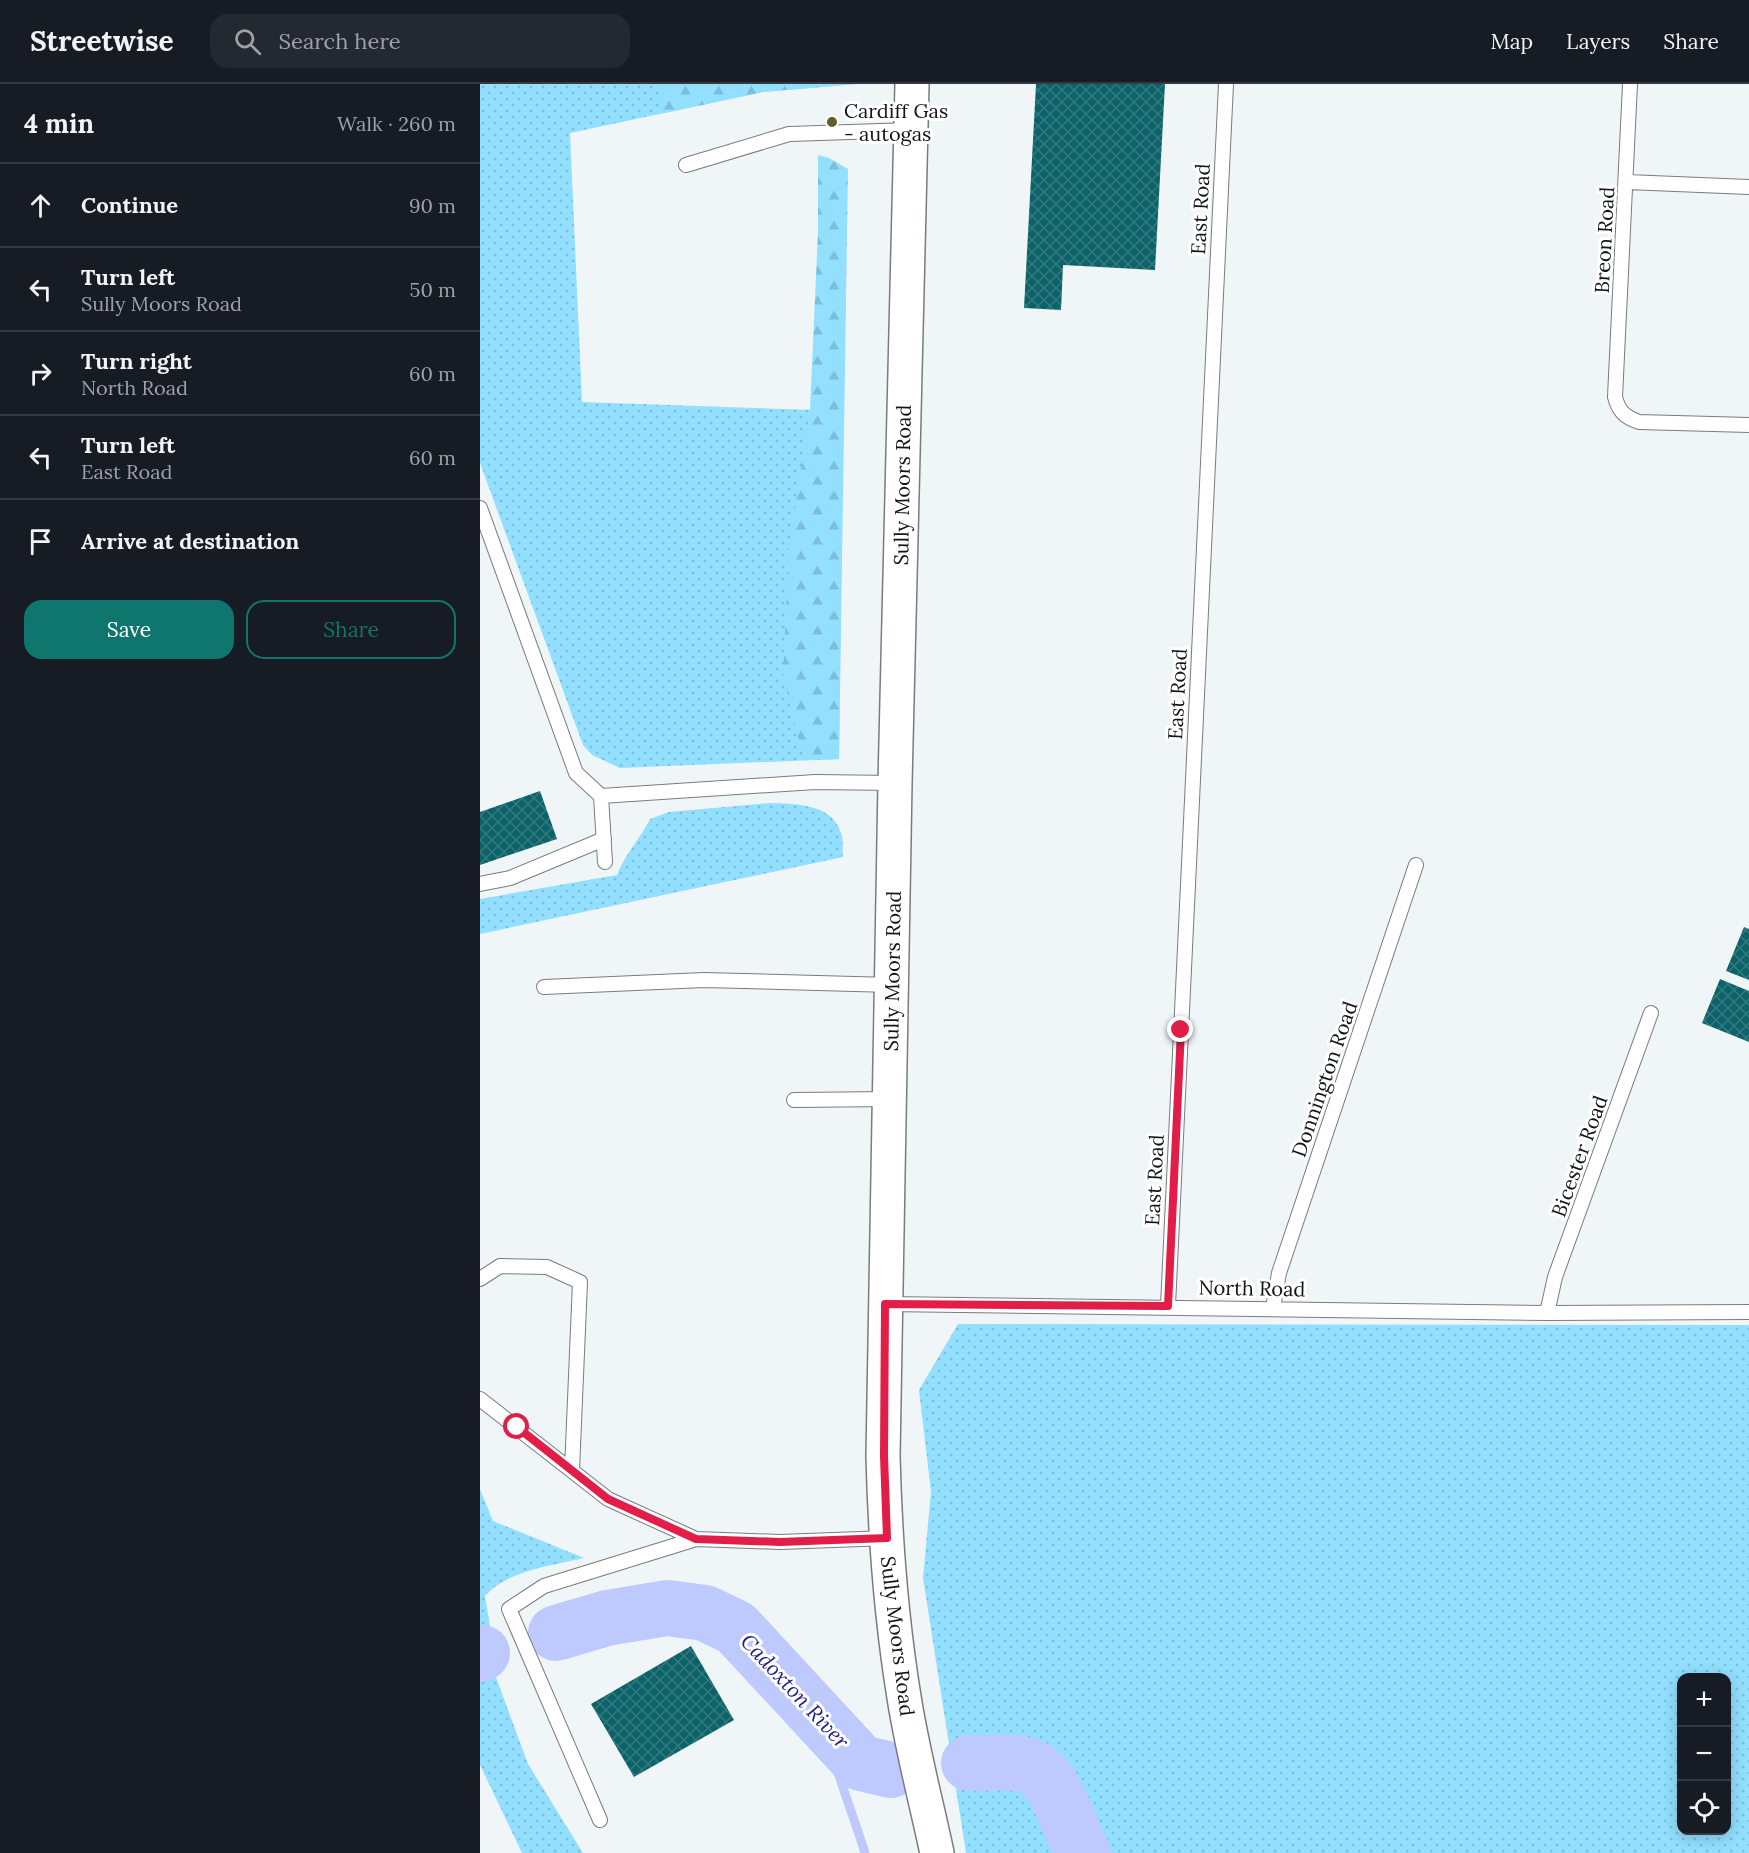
<!DOCTYPE html>
<html lang="en">
<head>
<meta charset="utf-8">
<style>
  body { margin:0; font-family:Lora,serif; background:#242831; color:#f1f3f6 }
  .controls { position:absolute; right:18px; bottom:18px; display:grid; overflow:hidden; border-radius:12px; box-shadow:0 3px 15px #0003 }
  .controls button { width:54px; height:54px; display:grid; place-items:center; padding:0; border:0; border-bottom:2px solid #363941; background:#171b24; color:#f1f3f6; font:30px sans-serif }
  .stop { position:absolute; width:18px; height:18px; margin:-14px; border:4px solid #e11d48; border-radius:50%; background:#fff }
  .stop.end { background:#e11d48; border-color:#fff; box-shadow:0 2px 6px #0008 }
  .list { margin:0; padding:0; list-style:none }
  h2 { display:flex; justify-content:space-between; align-items:center; height:78px; margin:0; padding:0 24px; font-size:26px }
  h2 small { font-size:20px; font-weight:400; color:#9ea1a6 }
  .list li { display:grid; grid-template-columns:39px 1fr auto; gap:18px; align-items:center; box-sizing:border-box; height:84px; padding:0 24px; border-top:2px solid #363941 }
  .list b { display:block; font-size:22px; white-space:nowrap }
  .list p { margin:0; font-size:20px; white-space:nowrap; color:#9ea1a6 }
  .list em { font-size:20px; font-style:normal; color:#9ea1a6 }
  .actions { display:flex; gap:12px; padding:18px 24px }
  .actions a { flex:1; padding:14px 0; border:2px solid #0f766e; border-radius:18px; text-align:center; font-size:21px; color:#0f766e }
  .actions .main { background:#0f766e; color:#fff }
  .icon { flex:none; width:33px; height:33px; fill:none; stroke:currentColor; stroke-width:2; stroke-linecap:round; stroke-linejoin:round }
  .map { position:relative; flex:none; width:1269px; height:1769px; overflow:hidden }
  header { display:flex; align-items:center; gap:36px; box-sizing:border-box; height:84px; padding:0 30px; background:#171b24; border-bottom:2px solid #363941 }
  header strong { font-size:28px }
  nav { display:flex; gap:33px; margin-inline-start:auto; font-size:21px }
  .search { width:420px; height:54px; background:#242831; display:flex; align-items:center; gap:15px; box-sizing:border-box; padding:0 21px; border-radius:18px; color:#9ea1a6; font-size:22px }
  main { display:flex }
  aside { flex:1; background:#171b24 }
  .map>svg:first-child { display:block }
  .grass { fill:url(#grass-dots); fill-rule:evenodd }
  .forest { fill:url(#forest-firs) }
  .lines { fill:none; stroke-linecap:round; stroke-linejoin:round }
  .stream { stroke:#bec9fe; stroke-width:9 }
  .river { stroke:#bec9fe; stroke-width:56 }
  .building { fill:url(#building-cross-hatch) }
  .service-casing { stroke:#787c7e; stroke-width:16 }
  .secondary-casing { stroke:#787c7e; stroke-width:36 }
  .service { stroke:#fff; stroke-width:14 }
  .secondary { stroke:#fff; stroke-width:33 }
  .route { stroke:#e11d48; stroke-width:8 }
  .poi-dot { fill:#625d29; stroke:#fff; stroke-width:2 }
  .labels { text-anchor:middle; dominant-baseline:central; stroke-width:6; stroke-linejoin:round; paint-order:stroke }
  .poi-label { font-size:20px; fill:#131415; stroke:#fff; text-anchor:start }
  .street-label { font-size:20px; fill:#131415; stroke:#fff }
  .water-label { font-size:21px; font-style:italic; fill:#252182; stroke:#fff }
</style>
</head>
<body>
<header>
<strong>Streetwise</strong>
<div class="search"><svg class="icon" aria-label="search" viewBox="0 0 24 24"><circle cx="10" cy="10" r="6"/><path d="M15 15l6 6"/></svg>Search here</div>
<nav><a>Map</a><a>Layers</a><a>Share</a></nav>
</header>
<main>
<aside>
<h2>4 min<small>Walk · 260 m</small></h2>
<ul class="list">
<li><svg class="icon" aria-label="ahead" viewBox="0 0 24 24"><path d="M12 20V5M6 11l6-6 6 6"/></svg><div><b>Continue</b></div><em>90 m</em></li>
<li><svg class="icon" aria-label="left" viewBox="0 0 24 24"><path d="M17 20v-9H6M10 6l-5 5 5 5"/></svg><div><b>Turn left</b><p>Sully Moors Road</p></div><em>50 m</em></li>
<li><svg class="icon" aria-label="right" viewBox="0 0 24 24"><path d="M7 20v-9h11M14 6l5 5-5 5"/></svg><div><b>Turn right</b><p>North Road</p></div><em>60 m</em></li>
<li><svg class="icon" aria-label="left" viewBox="0 0 24 24"><path d="M17 20v-9H6M10 6l-5 5 5 5"/></svg><div><b>Turn left</b><p>East Road</p></div><em>60 m</em></li>
<li><svg class="icon" aria-label="arrive" viewBox="0 0 24 24"><path d="M6 21V4h12l-3 4 3 4H6"/></svg><div><b>Arrive at destination</b></div></li>
</ul>
<div class="actions"><a class="main">Save</a><a>Share</a></div>
</aside>
<div class="map">
<svg width="1269" height="1769" viewBox="0 0 1269 1769">
  <defs>
    <pattern id="grass-dots" width="8" height="8" patternUnits="userSpaceOnUse" patternTransform="scale(1.5)"><rect width="8" height="8" fill="#92dfff"/><path d="M2 2h.1M6 6h.1" fill="none" stroke="#7dbeda" stroke-width="1.8" stroke-linecap="round"/></pattern>
    <pattern id="forest-firs" width="22" height="20" patternUnits="userSpaceOnUse" patternTransform="scale(1.5)"><rect width="22" height="20" fill="#92dfff"/><path d="M5 1l3.5 6h-7zM16 11l3.5 6h-7z" fill="#7dbeda"/></pattern>
    <pattern id="building-cross-hatch" width="8" height="8" patternUnits="userSpaceOnUse" patternTransform="scale(1.5)"><rect width="8" height="8" fill="#0a6368"/><path d="M0 0l8 8M0 8l8-8" fill="none" stroke="#36787c"/></pattern>
  </defs>
  <rect width="100%" height="100%" fill="#f0f6f8"/>
  <path class="grass" d="M0,0H377L283,8L90,49L102,318L363,327L359,675L140,684L112,671L103,661L0,379Z
    M290,719C315,720 352,719 361,749C364,756 362,766 363,773L0,850V815L137,791C145,770 160,755 170,735L189,728Z
    M478,1240L1269,1241V1769H486L443,1494L451,1408L439,1306ZM1202,1594H1246V1746H1202Z
    M0,1405L13,1437L104,1474C71,1482 28,1486 5,1512L10,1542L0,1545Z
    M10,1577L48,1680L103,1769H42L0,1681V1579Z"/>
  <path class="forest" d="M179,0H377L283,8L180,30Z
    M338,71L349,74L368,85L359,675L324,676L303,592L309,462L330,326L338,148Z"/>
  <g class="lines">
    <path class="stream" d="M343,1635C353,1681 371,1724 385,1769"/>
    <path class="river" d="M76,1549L127,1534L187,1524L225,1529L256,1544L381,1679L411,1686
      M0,1570L2,1569
      M489,1679C506,1679 524,1677 541,1680C577,1684 587,1742 603,1769"/>
  </g>
  <path class="building" d="M556,0H685L675,186L583,181L581,226L544,224Z
    M60,707L77,755L0,781V728Z
    M1264,843L1269,845V896L1246,887Z
    M1240,895L1269,907V958L1222,939Z
    M211,1562L254,1636L154,1693L111,1620Z"/>
  <g class="lines">
    <defs>
      <path id="service" d="M1150,0L1135,313C1139,328 1145,333 1159,338L1269,341
        M206,81L309,50L431,46
        M1147,98L1269,103
        M0,424L96,689L121,712L125,778
        M121,712L335,698L415,699
        M0,800L30,794L124,755
        M64,903L224,896L412,901
        M314,1016L410,1015
        M0,1195L20,1182L67,1183L100,1198L92,1386
        M405,1220L1067,1229L1269,1228
        M688,1222L746,0
        M793,1224L799,1189L936,781
        M1067,1229L1075,1193L1171,929
        M0,1315L128,1415L216,1455
        M120,1736L29,1525L64,1502L216,1455L300,1458L407,1454"/>
      <path id="secondary" d="M432,0L415,699L403,1372C405,1452 411,1533 424,1613C432,1665 446,1717 457,1769"/>
    </defs>
    <use href="#service" class="service-casing"/>
    <use href="#secondary" class="secondary-casing"/>
    <use href="#service" class="service"/>
    <use href="#secondary" class="secondary"/>
  </g>
  <g class="lines">
    <path class="route" d="M37,1343L128,1415L216,1455L300,1458L407,1454L404,1372L405,1220L688,1222L701,946"/>
  </g>
  <circle class="poi-dot" cx="352" cy="38" r="6"/>
  <g class="labels">
    <g class="poi-label">
      <text x="364" y="26">Cardiff Gas<tspan x="364" dy="23">- autogas</tspan></text>
    </g>
    <g class="street-label">
      <text transform="translate(720 125) rotate(-87)">East Road</text>
      <text transform="translate(1124 156) rotate(-87)">Breon Road</text>
      <text transform="translate(422 401) rotate(-89)">Sully Moors Road</text>
      <text transform="translate(697 610) rotate(-87)">East Road</text>
      <text transform="translate(412 887) rotate(-89)">Sully Moors Road</text>
      <text transform="translate(844 995) rotate(-71)">Donnington Road</text>
      <text transform="translate(1099 1072) rotate(-70)">Bicester Road</text>
      <text transform="translate(674 1096) rotate(-87)">East Road</text>
      <text transform="translate(772 1204) rotate(1)">North Road</text>
      <text transform="translate(418 1552) rotate(83)">Sully Moors Road</text>
    </g>
    <g class="water-label">
      <text transform="translate(315 1607) rotate(47)">Cadoxton River</text>
    </g>
  </g>
</svg>
<div class="controls">
<button>+</button>
<button>−</button>
<button><svg class="icon" aria-label="locate" viewBox="0 0 24 24"><circle cx="12" cy="12" r="6"/><path d="M12 2v4M12 18v4M2 12h4M18 12h4"/></svg></button>
</div>
<div class="stop" style="left:37px;top:1343px"></div>
<div class="stop end" style="left:701px;top:946px"></div>
</div>
</main>
</body>
</html>
